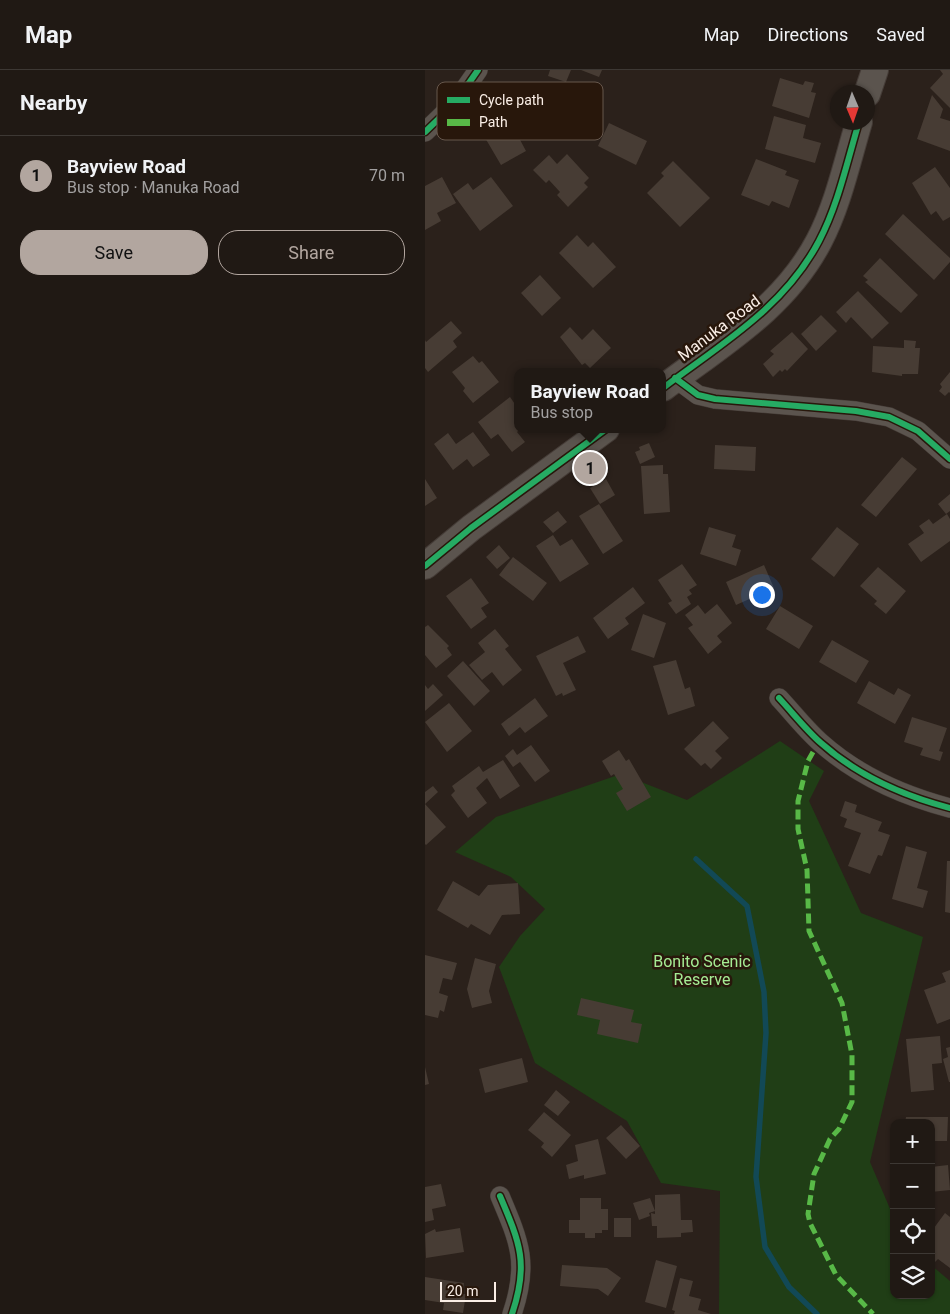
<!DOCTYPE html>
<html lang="en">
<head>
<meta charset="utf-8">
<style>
  body { margin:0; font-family:Roboto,sans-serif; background:#28221d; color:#f1f3f6 }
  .controls { position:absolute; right:15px; bottom:15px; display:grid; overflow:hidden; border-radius:10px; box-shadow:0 1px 4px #0004 }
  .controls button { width:45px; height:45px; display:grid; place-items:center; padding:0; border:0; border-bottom:1px solid #3d3834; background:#201914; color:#f1f3f6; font:25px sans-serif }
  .compass { position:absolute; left:405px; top:15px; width:45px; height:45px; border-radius:50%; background:#201914; box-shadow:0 1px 4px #0004; rotate:178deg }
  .scale { position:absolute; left:15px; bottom:12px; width:56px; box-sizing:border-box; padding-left:5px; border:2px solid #faeee6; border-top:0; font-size:14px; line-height:18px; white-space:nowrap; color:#faeee6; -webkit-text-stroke:4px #28170b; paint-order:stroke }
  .you { position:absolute; left:336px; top:524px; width:18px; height:18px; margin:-12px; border:4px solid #fff; border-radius:50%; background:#1a73e8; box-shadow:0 0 0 8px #1a73e833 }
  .badge { display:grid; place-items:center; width:32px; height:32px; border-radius:50%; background:#b2a69f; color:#111; font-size:16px; font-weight:700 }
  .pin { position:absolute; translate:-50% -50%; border:2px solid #fff; box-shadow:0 1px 5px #0006 }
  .popup { position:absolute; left:89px; top:298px; width:152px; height:65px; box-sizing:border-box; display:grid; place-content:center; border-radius:10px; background:#201914; filter:drop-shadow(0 1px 4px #0005); font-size:16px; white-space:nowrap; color:#a2a0a0 }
  .popup b { font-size:19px; color:#f1f3f6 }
  .popup::after { content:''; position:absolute; left:50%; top:100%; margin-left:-10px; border:10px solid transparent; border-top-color:#201914 }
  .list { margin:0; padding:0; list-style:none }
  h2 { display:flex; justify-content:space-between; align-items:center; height:65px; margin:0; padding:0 20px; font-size:21px }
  h2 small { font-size:16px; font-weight:400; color:#a2a0a0 }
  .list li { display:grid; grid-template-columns:32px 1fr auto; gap:15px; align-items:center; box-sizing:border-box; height:80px; padding:0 20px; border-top:1px solid #3d3834 }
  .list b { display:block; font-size:19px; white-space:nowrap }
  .list p { margin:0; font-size:16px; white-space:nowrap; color:#a2a0a0 }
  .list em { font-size:16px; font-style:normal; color:#a2a0a0 }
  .actions { display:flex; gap:10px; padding:15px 20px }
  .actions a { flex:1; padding:11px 0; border:1px solid #b2a69f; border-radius:20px; text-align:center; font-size:18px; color:#b2a69f }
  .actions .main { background:#b2a69f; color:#111 }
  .icon { flex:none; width:28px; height:28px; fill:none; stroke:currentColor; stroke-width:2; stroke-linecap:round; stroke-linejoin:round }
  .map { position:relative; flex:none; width:525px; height:1244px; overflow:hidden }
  header { display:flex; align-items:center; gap:30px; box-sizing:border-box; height:70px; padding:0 25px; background:#201914; border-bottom:1px solid #3d3834 }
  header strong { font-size:24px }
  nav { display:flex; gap:28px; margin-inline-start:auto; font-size:18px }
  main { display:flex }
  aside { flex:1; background:#201914 }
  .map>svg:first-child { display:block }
  .green { fill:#203e16 }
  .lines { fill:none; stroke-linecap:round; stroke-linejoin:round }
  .stream { stroke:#124956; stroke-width:5.5 }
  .building { fill:#473c34 }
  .street-casing { stroke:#453c37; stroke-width:20 }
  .secondary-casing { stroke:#453c37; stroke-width:28 }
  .street { stroke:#5b544e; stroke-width:19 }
  .secondary { stroke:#5b544e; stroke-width:26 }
  .quiet { stroke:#58b947; stroke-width:5; stroke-dasharray:10 5; stroke-linecap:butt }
  .cycleway-casing { stroke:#28170b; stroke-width:9 }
  .cycleway { stroke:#26ab63; stroke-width:6 }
  .labels { text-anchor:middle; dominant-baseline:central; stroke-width:5; stroke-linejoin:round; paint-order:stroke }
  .street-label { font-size:16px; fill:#faeee6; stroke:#28170b }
  .park-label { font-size:16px; fill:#a5ec94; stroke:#28170b }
  .key { fill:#28170b; stroke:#67584d; stroke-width:1 }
  .key-label { font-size:14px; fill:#faeee6 }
</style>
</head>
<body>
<header>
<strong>Map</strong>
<nav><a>Map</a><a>Directions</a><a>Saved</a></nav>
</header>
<main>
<aside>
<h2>Nearby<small></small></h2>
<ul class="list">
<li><span class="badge">1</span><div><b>Bayview Road</b><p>Bus stop · Manuka Road</p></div><em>70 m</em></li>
</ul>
<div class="actions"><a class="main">Save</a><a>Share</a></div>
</aside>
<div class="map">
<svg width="525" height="1244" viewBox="0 0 525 1244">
  <rect width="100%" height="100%" fill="#2b211b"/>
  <path class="green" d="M355,671L399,701L384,731L436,843L498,867L445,1092L469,1148V1225H506V1195L525,1211V1244H294L295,1121L236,1113L202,1051L110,993L74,897L95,866L120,839L86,807L30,782L71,747L196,704L262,730Z"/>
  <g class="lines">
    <path class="stream" d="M271,789L322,836L339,922L341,963L331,1107L340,1177L364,1217L392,1244"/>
  </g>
  <path class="building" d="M125,0H146L141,12L123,6Z
    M156,0H177L174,7Z
    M515,0H525V38L505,18L518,4Z
    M355,8L378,15L380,11L389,13L386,22L391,23L384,48L347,36Z
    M97,17L138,25L134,47L93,39Z
    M507,25L518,39L515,48L525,51V81L492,69Z
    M349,46L381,55L378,68L396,73L390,93L340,79Z
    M85,51L101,81L76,95L59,66Z
    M184,53L222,71L211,95L173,76Z
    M142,84L164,108L159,113L163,117L143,137L132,125L135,122L124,110L121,113L108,100L124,85L132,94Z
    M331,89L362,101L360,105L374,110L364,138L347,131L344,136L316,125Z
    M248,91L285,128L255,157L222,123L239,106L236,103Z
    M510,97L525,118V147L518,151L511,141L506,145L487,113Z
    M17,107L31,133L12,143L16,151L0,160V116Z
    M66,107L88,136L55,161L28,124L43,113L48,120Z
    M478,144L525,188V192L509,210L460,164Z
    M152,165L163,177L168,172L191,197L168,218L134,183Z
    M455,188L493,225L476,243L440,212L443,210L438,206Z
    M115,205L136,228L117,246L96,223Z
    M433,221L464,253L447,269L426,247L421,253L411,242Z
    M396,245L412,261L391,281L376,264Z
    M26,251L37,263L28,271L32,277L3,302L0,298V270L1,272Z
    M145,257L157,270L168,259L186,278L165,298L160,293L157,295L135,267Z
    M367,262L383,279L362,301L360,299L357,302L355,300L348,307L338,294L349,284L345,281Z
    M479,270L491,271L490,278H495L493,304H477V306L447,302L448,276L479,278Z
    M48,286L54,293L57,291L74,312L48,333L38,321L40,318L27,302Z
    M525,302V323L524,322L520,326L514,321L517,317L515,314Z
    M85,327L92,337V359H95L92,362L100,372L87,382L73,364L66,369L53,352Z
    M48,362L65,385L48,397L42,389L28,400L9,374L23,363L31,374Z
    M224,373L230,387L215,394L210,382L215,380L214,377Z
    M290,375L331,377L330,401L289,399Z
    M477,387L492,399L451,447L436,435Z
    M238,395V404H243L245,442L219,444L216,396Z
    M0,409L12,428L0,436Z
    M181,409L190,425L175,434L165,418Z
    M525,424V441L521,444L513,434Z
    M174,434L198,471L178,484L154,446Z
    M133,441L142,452L128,463L118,452Z
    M522,444L525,449V471L496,492L483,474L499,463L494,456L504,449L508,454Z
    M284,457L311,465L307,477L316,480L311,496L275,484Z
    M412,457L434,474L409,507L386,489Z
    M128,465L135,476L147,469L164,494L135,512L111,476Z
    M74,475L85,488L72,499L61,487Z
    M88,487L122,513L108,531L74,505Z
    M257,494L272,515L264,520L267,524L262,527L266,534L251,544L243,533L247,531L233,510Z
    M339,495L349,518L311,535L301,512Z
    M453,497L481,521L461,544L449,534L452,531L435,516Z
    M46,508L64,533L56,538L62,547L46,559L21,526Z
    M208,517L220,533L200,548L204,554L183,569L168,548Z
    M292,534L307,553L292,566L297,572L283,584L263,558L268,555L260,545L273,535L280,544Z
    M355,536L388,556L374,579L341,559Z
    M218,544L241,553L229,588L206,580Z
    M3,555L24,576L22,578L27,585L11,598L0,585V557Z
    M70,559L84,576L80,579L97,600L78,616L67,602L57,610L44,595L60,582L53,573Z
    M153,566L161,582L138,593L151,620L138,626L137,623L131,626L111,586Z
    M407,570L444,591L431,613L394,592Z
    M251,590L260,619L265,617L270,636L243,645L228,596Z
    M38,591L65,621L49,636L22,606Z
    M444,611L469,625L473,618L486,625L470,654L432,633Z
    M8,614L18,625L0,641V615L3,619Z
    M110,628L123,646L100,663L95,657L84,666L76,654Z
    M24,633L47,661L22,682L0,652Z
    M487,647L522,658L514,681L518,682L515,691L495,685L498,678L479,672Z
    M288,651L304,668L290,681L297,688L286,699L280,693L276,696L259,679Z
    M106,675L125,701L110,712L95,692L88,697L80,686L88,679L92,685Z
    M194,680L201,691L204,689L226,727L202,741L191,723L198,719L189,704L186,706L177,691Z
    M78,690L95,716L75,729L62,708L51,718L62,733L43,748L26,725L30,721L27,716L54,696L58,702Z
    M8,716L13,722L0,734V722Z
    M420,731L432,735L430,742L457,752L453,761L465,765L457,786L453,785L445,804L423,796L436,763L419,757L422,749L415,746Z
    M0,734L21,757L1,775L0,774Z
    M481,776L502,782L492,818L503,821L498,838L467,829Z
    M522,791H525V843L520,842Z
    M28,811L54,826L63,815L93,813L95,844L77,845L65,865L46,854L43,858L12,840Z
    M0,885L32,893L27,910L18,908L14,923L23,926L19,942L15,940L13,948L0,945Z
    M50,888L71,894L64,921L67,933L47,938L42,919Z
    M525,900V949L512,954L499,920L521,912L517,903Z
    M156,928L209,940L206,952L217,954L213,973L172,964L175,950L152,945Z
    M515,966L517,993L507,994L509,1020L486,1022L481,969Z
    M525,977V1012H524L518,989L523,987L521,978Z
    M97,988L103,1012L60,1023L54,999Z
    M0,997L4,1014L0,1015Z
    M131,1020L145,1032L133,1046L119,1035Z
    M119,1042L146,1065L127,1087L116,1077L119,1073L103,1060Z
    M481,1047H523L522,1071H506V1053H480Z
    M196,1055L215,1076L201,1089L181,1068Z
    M173,1069L181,1104L159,1109V1105L144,1109L141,1095L153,1091L150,1075Z
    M523,1095L525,1120L506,1122V1097Z
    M16,1114L21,1136L7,1139L9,1150L0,1152V1117Z
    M255,1124L256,1150H267L268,1162L256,1163V1167L232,1168V1156H227L226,1143L230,1144V1125Z
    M155,1128H176V1139H183V1160H177V1163H170V1168H160V1163H144V1150H155Z
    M225,1128L230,1141L224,1143L225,1146L214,1150L208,1133Z
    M520,1143L525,1147V1198L513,1189L510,1192L506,1189V1162Z
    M189,1148H206V1167H189Z
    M35,1158L39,1182L1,1188L0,1164L10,1159L11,1162Z
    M231,1190L252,1196L241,1238L220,1232Z
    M137,1195L182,1198L196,1208L183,1226L173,1219L135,1216Z
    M0,1207L39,1213L38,1224H41L38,1243L18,1240L19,1233L0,1230Z
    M255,1208L268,1211L264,1226L276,1229L273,1240L286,1244H249L250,1241L247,1240Z"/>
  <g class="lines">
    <defs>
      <path id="street" d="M0,62L30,33L53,0
        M250,308L273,325L290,329L431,341L464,347L493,361L525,389
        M354,628C368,643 381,660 396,673C432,705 479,726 525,738
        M75,1126C95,1173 104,1194 87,1244"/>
      <path id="secondary" d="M442,24L450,0
        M238,318C296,274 359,238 394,171C413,135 422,92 434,52
        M0,496L46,458L181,359"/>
    </defs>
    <use href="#street" class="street-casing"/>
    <use href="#secondary" class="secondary-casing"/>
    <use href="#street" class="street"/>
    <use href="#secondary" class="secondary"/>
    <path class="quiet" d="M388,682L383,691L373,731V759L382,800L384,861L417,933L427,985V1032L414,1059L405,1069L389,1104L383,1144L385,1153L411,1205L448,1244"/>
    <defs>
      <path id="cycleway" d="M0,62L30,33L53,0
        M250,308L273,325L290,329L431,341L464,347L493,361L525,389
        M238,318C296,274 359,238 394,171C413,135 422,92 434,52
        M0,496L46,458L181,359
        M354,628C368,643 381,660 396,673C432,705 479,726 525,738
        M75,1126C95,1173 104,1194 87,1244"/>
    </defs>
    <use href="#cycleway" class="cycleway-casing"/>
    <use href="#cycleway" class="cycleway"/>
  </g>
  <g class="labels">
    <g class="street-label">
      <text transform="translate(294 258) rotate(-37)">Manuka Road</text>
    </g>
    <g class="park-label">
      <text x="277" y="891">Bonito Scenic<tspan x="277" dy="18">Reserve</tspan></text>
    </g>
  </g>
  <rect x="12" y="12" width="166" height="58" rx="8" class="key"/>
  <rect x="22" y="27" width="23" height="6" fill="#26ab63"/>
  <rect x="22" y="49" width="23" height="7" fill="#58b947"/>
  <g class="key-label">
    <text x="54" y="35">Cycle path</text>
    <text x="54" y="57">Path</text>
  </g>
</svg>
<div class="controls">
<button>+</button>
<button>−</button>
<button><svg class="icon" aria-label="locate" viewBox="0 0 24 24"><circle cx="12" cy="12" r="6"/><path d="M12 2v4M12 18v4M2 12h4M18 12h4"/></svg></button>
<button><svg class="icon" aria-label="layers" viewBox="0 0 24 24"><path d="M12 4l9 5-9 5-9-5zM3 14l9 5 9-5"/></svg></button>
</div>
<svg class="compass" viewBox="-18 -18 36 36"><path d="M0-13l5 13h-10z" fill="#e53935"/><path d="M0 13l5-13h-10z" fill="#a2a0a0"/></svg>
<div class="scale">20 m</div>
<div class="you"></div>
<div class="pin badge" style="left:165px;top:398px">1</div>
<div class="popup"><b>Bayview Road</b>Bus stop</div>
</div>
</main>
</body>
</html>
